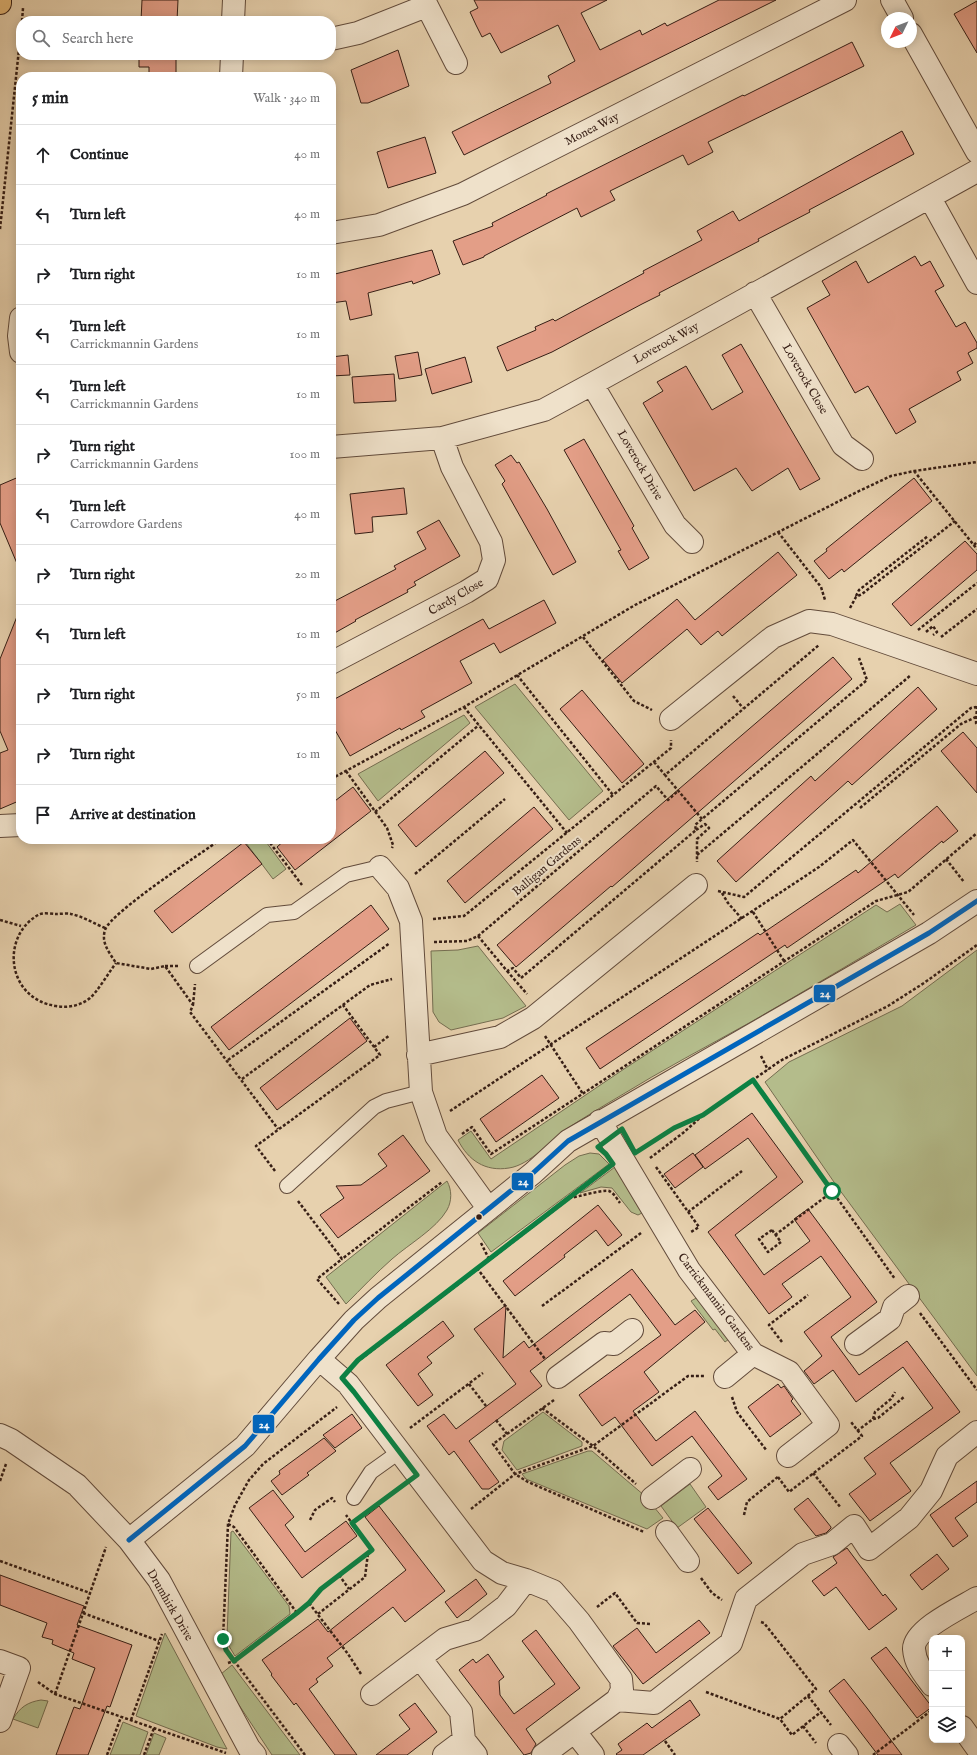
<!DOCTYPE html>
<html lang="en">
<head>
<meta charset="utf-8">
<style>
  body { margin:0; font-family:"IM FELL English",serif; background:#f2f2f2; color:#202124 }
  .controls { position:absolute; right:12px; bottom:12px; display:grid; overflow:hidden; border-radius:8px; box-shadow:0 2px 10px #0003 }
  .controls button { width:36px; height:36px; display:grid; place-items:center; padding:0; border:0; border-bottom:1px solid #e0e0e0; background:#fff; color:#202124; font:20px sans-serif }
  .compass { position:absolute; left:881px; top:12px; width:36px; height:36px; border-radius:50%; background:#fff; box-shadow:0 2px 10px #0003; rotate:227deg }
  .stop { position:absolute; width:12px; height:12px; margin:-9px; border:3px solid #0b8043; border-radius:50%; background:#fff }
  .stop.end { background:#0b8043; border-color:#fff; box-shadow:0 1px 4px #0008 }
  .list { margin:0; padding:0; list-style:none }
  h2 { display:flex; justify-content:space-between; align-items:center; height:52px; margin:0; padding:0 16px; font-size:17px }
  h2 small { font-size:13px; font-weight:400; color:#757577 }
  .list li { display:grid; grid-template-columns:26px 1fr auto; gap:12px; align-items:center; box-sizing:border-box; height:60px; padding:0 16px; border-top:1px solid #e0e0e0 }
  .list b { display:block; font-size:15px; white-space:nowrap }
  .list p { margin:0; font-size:13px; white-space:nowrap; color:#757577 }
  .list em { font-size:13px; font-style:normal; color:#757577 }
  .icon { flex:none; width:22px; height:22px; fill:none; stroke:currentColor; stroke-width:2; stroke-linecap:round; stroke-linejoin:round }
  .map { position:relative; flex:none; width:977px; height:1755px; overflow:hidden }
  .search { position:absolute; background:#fff; box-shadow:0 2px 10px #0003; left:16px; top:16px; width:320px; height:44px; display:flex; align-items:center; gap:10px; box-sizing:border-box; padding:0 14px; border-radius:16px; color:#757577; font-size:15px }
  .panel { position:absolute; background:#fff; box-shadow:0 2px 10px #0003; left:16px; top:72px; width:320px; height:772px; border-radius:16px }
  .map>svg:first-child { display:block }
  .green { fill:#b4bc8b; stroke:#756d50 }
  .building { fill:#e39e87; stroke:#361e15 }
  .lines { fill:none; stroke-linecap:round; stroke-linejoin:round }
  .lane-casing { stroke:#624b3b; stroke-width:16 }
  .street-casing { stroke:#624b3b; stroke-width:24 }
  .highway-casing { stroke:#361e15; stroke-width:24 }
  .path { stroke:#361e15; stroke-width:2.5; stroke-dasharray:3 2; stroke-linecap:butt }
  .lane { stroke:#efe1ca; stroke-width:14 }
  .street { stroke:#efe1ca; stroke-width:22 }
  .highway { stroke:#e4b877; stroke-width:22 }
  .bus-1-casing { stroke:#efe1ca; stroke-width:8 }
  .bus-1 { stroke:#0065bd; stroke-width:5 }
  .route { stroke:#0b8043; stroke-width:5 }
  .bus-dot { fill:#361e15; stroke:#efe1ca; stroke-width:1.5 }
  .labels { text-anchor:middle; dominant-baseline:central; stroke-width:4; stroke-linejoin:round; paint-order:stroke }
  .street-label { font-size:12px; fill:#361e15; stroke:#efe1ca }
  .line-badge { stroke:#efe1ca; stroke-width:1.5 }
  .badge-label { font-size:11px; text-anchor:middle; font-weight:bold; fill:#fff }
</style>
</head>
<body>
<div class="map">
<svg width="977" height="1755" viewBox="0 0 977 1755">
  <rect width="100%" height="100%" fill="#e7d1ae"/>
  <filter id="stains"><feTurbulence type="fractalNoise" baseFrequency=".005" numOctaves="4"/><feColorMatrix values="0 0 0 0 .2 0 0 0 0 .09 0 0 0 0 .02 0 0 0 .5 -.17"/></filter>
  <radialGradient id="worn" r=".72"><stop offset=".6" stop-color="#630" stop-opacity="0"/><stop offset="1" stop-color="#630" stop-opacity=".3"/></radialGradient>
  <path class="green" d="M515,684L603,791L569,820L475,707Z
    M464,715L470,723L378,801L358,774Z
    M243,839H264L286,869L273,879Z
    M900,904L916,925C860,958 805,991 749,1023C706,1047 662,1070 620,1096C603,1106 585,1117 568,1128C551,1140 530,1165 509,1168C485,1172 468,1160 458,1140L471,1131L491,1159L624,1069L876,905L887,912Z
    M478,946L526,1006L503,1018L451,1030L439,1022L433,1012L431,951L458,950Z
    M977,950V1376L836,1185L765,1082L789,1062L902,1006Z
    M590,1153L599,1154L609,1164L491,1252L478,1233L565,1165L579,1156Z
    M615,1167L642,1213L638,1215L631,1212L612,1188L601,1187L580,1193Z
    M447,1181C452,1190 452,1201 447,1210C436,1229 409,1244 392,1259C376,1273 361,1289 346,1304L326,1277Z
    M698,1297L729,1339L725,1342L715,1329L713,1330L691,1301Z
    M543,1412L582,1442V1446L517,1470L502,1450L504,1441Z
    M588,1451H592L645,1496L663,1518L647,1529L526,1479L522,1474Z
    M690,1484L706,1507L677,1528L661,1506Z
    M233,1531L289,1606L290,1614L235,1656L229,1646L227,1637L231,1532Z
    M165,1633L227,1749L217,1747L136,1716Z
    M232,1665L300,1755H272L237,1702L221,1674Z
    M41,1700L48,1701L38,1728L13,1719C20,1707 28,1702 41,1700Z
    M123,1722L148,1732L140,1755H110Z
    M154,1733L166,1738L159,1755H146Z"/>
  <path class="building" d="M142,0H178L177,21H141Z
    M474,0H607L581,13L600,50L640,30L642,35L665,23L667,26L719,0H776L464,155L452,132L551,83L548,76L575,61L558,25L501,53L490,33L482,37L476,25L470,12L478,8Z
    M977,1V53L954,14Z
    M852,42L864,66L708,142L713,152L688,165L683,155L610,191L615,200L581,217L577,208L484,256V257L463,265L453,241L493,226L492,223L547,195L546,194L743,95L744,96Z
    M398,50L409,86L368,103H361L351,70Z
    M139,55H176V77H149V67H139Z
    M902,131L914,154L809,210L810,212L758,239L759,241L659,293L660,295L642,304L552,352L507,371L497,347L536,330L535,327L553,319L555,321L644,273L643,271L702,240L697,231L733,211L739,221Z
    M425,137L436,173L388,188L377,152Z
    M432,250L440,274L413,284L412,281L368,293L372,315L350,320L346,301L331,303V275Z
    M915,256L921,266L930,261L944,286L935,291L956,327L965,322L977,343V348L968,353L973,363L957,372L961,380L909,409L916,422L896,434L868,386L855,393L807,308L830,295L822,281L856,261L868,283Z
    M741,344L820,479L800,490L788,468L752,491L736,468L694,491L643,403L663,391L657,382L686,366L712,410L743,392L722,355Z
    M418,352L422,375L399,379L395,356Z
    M348,355L350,375L331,376V357Z
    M465,357L472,382L432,394L425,369Z
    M394,374L396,401L354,403L352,377Z
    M584,439L634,526L632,528L649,558L629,570L618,551L621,550L564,450Z
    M511,455L517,463L519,462L547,509L576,562L553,575L502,484L505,481L495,465Z
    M21,476V573L0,523V485Z
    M914,478L932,501L844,572L842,569L829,579L814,561L827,551L826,549Z
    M404,488L407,514L372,517L373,532L355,534L350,494Z
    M439,520L460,556L414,582L416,585L407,590L408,592L355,620L356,621L331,635V603L396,569L394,566L426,549L417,532Z
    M965,541L977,554V570L911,626L892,604Z
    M778,552L797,575L722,636L718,631L701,645L687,629L622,683L603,660L677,599L695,620Z
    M544,600L556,623L500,653L494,643L460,661L472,683L421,711L425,717L401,730L400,728L350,756L331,723V701L483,619L489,629Z
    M20,609L21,800L0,809V753L8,750L0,731V659Z
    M833,657L852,679L612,887L611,886L516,967L497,945Z
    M918,687L937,709L852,785L848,781L736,882L717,861L811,776L815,781Z
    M582,690L644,764L622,783L560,709Z
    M963,732L977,748V793L941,751Z
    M485,751L504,773L416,847L398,825Z
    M353,787L371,811L295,870L277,847L286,839H331V804Z
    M937,806L958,831L943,843L942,841L898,878L895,874L787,948L785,945L600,1069L586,1048L758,933L760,935L856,870L858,873Z
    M534,807L553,829L465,903L447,881Z
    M244,842L262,864L172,933L154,911Z
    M371,905L389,929L229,1050L211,1027Z
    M350,1018L367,1041L277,1110L260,1088Z
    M542,1075L559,1098L496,1142L480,1119Z
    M752,1113L803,1182L735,1235L764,1275L810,1241L794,1219L808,1209L877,1302L831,1337L859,1375L907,1341L960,1412L890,1463L911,1491L870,1521L849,1494L876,1474L864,1458L933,1408L903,1367L856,1402L833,1370L814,1384L804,1371L822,1356L804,1332L851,1297L821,1256L782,1284L792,1297L769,1314L708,1232L777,1177L748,1138L705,1169L695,1155Z
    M403,1135L430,1171L338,1238L320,1215L344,1198L336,1186L361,1185L387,1166L378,1154Z
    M693,1153L703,1167L675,1188L664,1174Z
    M598,1205L622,1235L608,1246L596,1230L564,1255L565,1257L515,1296L503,1281Z
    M632,1269L675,1325L695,1310L705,1322L644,1372L659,1392L633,1411L656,1441L695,1411L747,1479L718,1500L708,1487L722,1476L692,1436L652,1466L615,1417L602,1426L579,1395L661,1335L630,1294L530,1371L542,1386L469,1441L499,1482L489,1489H482L454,1451L449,1455L427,1426L444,1414L456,1429L516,1384L474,1329L506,1305L503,1358L524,1341L529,1348Z
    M443,1321L454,1336L427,1357L432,1363L418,1374L433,1395L418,1406L386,1365Z
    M778,1384L781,1388L784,1386L793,1399L791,1401L801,1414L770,1437L748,1407Z
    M352,1414L362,1428L335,1448L323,1435Z
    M324,1438L336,1451L307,1473L309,1475L282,1495L271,1481L280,1474L279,1471Z
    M977,1481V1502L955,1518L968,1536L953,1547L930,1515Z
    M273,1490L294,1517L285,1525L305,1552L346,1521L357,1536L302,1578L249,1508Z
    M808,1498L831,1527V1528L826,1533L816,1536L794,1509Z
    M379,1506L445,1591L405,1622L393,1607L327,1658L333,1666L316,1679L318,1682L309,1689L357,1755H335L296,1703L294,1705L271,1675L272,1674L262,1660L318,1619L328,1632L406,1570L365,1517Z
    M708,1508L752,1563L738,1574L694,1519Z
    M847,1548L883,1596L885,1594L897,1609L869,1630L836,1587L824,1596L812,1581L837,1563L833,1557Z
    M937,1554L949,1569L922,1590L910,1575Z
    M0,1575L84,1606L77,1625L132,1645L110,1707L107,1706L88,1755H56L74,1707L80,1709L95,1668L72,1659L74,1653L52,1644L53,1640L42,1637L47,1623L0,1605Z
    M476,1579L487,1594L457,1618L445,1602Z
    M699,1620L710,1633L643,1684L613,1646L637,1628L656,1653Z
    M536,1630L580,1688L526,1729L536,1744L531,1753L524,1755L459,1670L473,1659L476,1663L488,1654L504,1677L499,1681L500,1695L514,1714L555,1684L522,1641Z
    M886,1647L932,1707L917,1718L871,1658Z
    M844,1679L867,1708L902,1755H878L829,1691Z
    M690,1700L700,1715L643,1755H617L616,1754L622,1750L618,1744L647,1723L652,1728Z
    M415,1703L437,1732L407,1755H376L410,1729L399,1715Z"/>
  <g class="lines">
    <defs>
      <path id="lane" d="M197,966L267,915L294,912L346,875L380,867
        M287,1186L374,1107L386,1101L421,1092
        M354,1498L371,1472L399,1452"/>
      <path id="street" d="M424,0L456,63
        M892,0L902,18
        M233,21L234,0
        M911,34L977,152
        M331,39L358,33L426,6
        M231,77L232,55
        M930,198L977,283
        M331,233L379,225L463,194L845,0
        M755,293L843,445L862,459
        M21,318L19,336L21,352
        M592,384L675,525L692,542
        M331,447L442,438L544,410L592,384L977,171
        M331,663L466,592L487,579L494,560L491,542L452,467L442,438
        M671,719L773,637L809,621L832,624L977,674
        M0,826L21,825
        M380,867L398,888L411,921L421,1092L436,1136L488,1208
        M418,1055L500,1037L533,1018L696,885
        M600,1121L689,1270L753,1354L789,1372L828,1425L788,1456
        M856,1344L890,1319L894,1307L908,1296
        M319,1359L348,1384L483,1561L502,1573L526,1580L553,1591L579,1621L621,1679L622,1690L617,1700L543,1755
        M558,1377L604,1343L614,1344L632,1330
        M725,1377L753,1354
        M0,1435L11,1440L77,1485L129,1540L159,1580L249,1748L255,1755
        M652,1498L690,1469
        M667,1532L688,1561
        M129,1540L245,1446L319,1359L354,1320L378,1298L533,1173L568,1141L929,933L977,901
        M420,1658L461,1712L464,1740L476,1755
        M0,1661L19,1668L0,1721
        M932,1685C924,1674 915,1664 914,1649C913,1630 962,1607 977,1598
        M372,1694L445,1639L475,1630L506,1606L526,1580
        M617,1700L654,1703L731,1643L746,1599L803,1554L832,1544L854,1526L869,1549L909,1518L931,1491L947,1456L977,1432
        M962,1727L977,1748
        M575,1732L593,1755
        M839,1745L847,1755
        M444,1755L464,1740"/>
      <path id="highway" d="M0,3V0"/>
    </defs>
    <use href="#lane" class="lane-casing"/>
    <use href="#street" class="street-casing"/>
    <use href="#highway" class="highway-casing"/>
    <path class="path" d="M22,21L23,8
      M0,229L21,30
      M914,471L977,549
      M778,532L821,587L825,600
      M974,545L977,542
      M856,596L859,590L928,536
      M850,608L856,597L862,594L955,521
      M918,630L977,583
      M926,632L933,626L937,632L933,635
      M583,637L634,701L652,710
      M941,637L977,609
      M517,675L613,795
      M733,696L743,708
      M977,706L976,723L977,725
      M464,707L567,833
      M654,762L665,775
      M346,771L387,828L393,845L392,848
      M331,779L464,707L635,605L857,492L891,476L914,471L977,462
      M860,808L961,724L976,717
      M375,812L479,725
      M702,819L665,775L819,645
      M696,830L705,824L709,828L697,839V862
      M221,839C202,853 110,913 105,930C101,943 109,952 116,963L151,969L165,966L193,1005L190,1012L278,1129
      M267,839L302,885
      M697,855L911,675
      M946,859L964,882
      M415,874L505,799
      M718,891L744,897L971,708L976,707
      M722,893L728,903L742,919
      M753,912L784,961
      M433,919L464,916L671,748V740
      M0,920L21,926
      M105,928C95,924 82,916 71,914C67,913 61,914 56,914C51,914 43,912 38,915C0,937 7,999 56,1006C68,1008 80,1006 90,998C98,991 109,972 116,963
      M478,936L507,971L513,968L521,978L696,830L695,825L867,680L859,658
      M434,942L467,941L478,936L656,786L668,800L678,791
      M165,966H180
      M507,971L527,994
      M193,1005L195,984
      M545,1036L583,1094
      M374,1047L390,1035
      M761,1056L768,1070
      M228,1060L390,943
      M242,1079L370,985L392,979
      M753,1080L895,1279
      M450,1111L819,867L853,840L914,915
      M462,1134L472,1127L491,1154L876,901L908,892L977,833
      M642,1149L674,1128L703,1115L780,1061L888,1006L924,983L977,945
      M650,1158L683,1133L701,1117
      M656,1167L699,1227L691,1232
      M275,1171L256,1146L380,1055L343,1005
      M569,1198C578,1197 604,1189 609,1191C614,1193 617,1199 620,1203
      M298,1201L342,1259L442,1182
      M688,1212L742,1171
      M772,1230L781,1242L768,1252L759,1239Z
      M775,1235L833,1191
      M481,1243L489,1259
      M477,1268L545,1359
      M339,1304L317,1279L342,1259
      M542,1306L641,1233
      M920,1313L977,1390
      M782,1342L769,1325L808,1295
      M357,1362L605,1171
      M469,1384L486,1406
      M732,1397L737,1412L767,1451
      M554,1400L493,1444L515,1474L528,1482L644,1532
      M542,1408L593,1446L636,1484
      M873,1419L878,1418L904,1397
      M496,1420L507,1434
      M410,1428L483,1373
      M857,1431L873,1419L875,1412L891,1399L895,1392
      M813,1473L841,1508
      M778,1477L789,1492L862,1436L851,1422
      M0,1481L6,1464
      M471,1509L515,1474L593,1446L688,1376H704
      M370,1510L399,1488
      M744,1515L747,1502L779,1476
      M310,1520L315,1510L332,1498L335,1502
      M352,1523L361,1516
      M228,1524L234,1527L297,1613
      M0,1561L90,1593
      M339,1575L349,1589
      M701,1578L712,1593L722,1600
      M309,1603L348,1654L361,1674
      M597,1607L615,1593L637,1623L651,1624
      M83,1613L159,1641
      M318,1614L365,1577L368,1553
      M761,1622L764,1623L816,1689L780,1719
      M228,1663L234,1661L309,1603L321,1589L372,1550L346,1515
      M38,1682L55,1694L226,1753
      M706,1692L780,1719L792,1735L821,1712
      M55,1694L106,1547
      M808,1696L831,1725
      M131,1720L162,1634
      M803,1726L816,1743
      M665,1741L675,1755
      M107,1755L121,1717
      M144,1755L154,1728
      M305,1755L226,1650L223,1639L228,1524L235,1505L249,1480L263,1464L337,1407
      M873,1755L932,1710"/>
    <use href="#lane" class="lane"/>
    <use href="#street" class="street"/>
    <use href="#highway" class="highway"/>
    <defs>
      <path id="bus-1" d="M129,1540L245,1446L319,1359L354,1320L378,1298L533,1173L568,1141L929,933L977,901"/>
    </defs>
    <use href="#bus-1" class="bus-1-casing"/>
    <use href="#bus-1" class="bus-1"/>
  </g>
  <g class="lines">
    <path class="route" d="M223,1639L226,1650L234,1661L297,1613L309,1603L321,1589L372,1550L352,1523L417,1475L354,1392L342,1378L358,1360L613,1164L606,1154L598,1147L622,1129L635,1153L674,1128L703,1115L753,1080L832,1191"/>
  </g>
  <circle class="bus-dot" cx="479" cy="1217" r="3.5"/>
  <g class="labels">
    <g class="street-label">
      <text transform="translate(592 129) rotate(-27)">Monea Way</text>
      <text transform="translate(666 343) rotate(-29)">Loverock Way</text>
      <text transform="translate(805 379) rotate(60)">Loverock Close</text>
      <text transform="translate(640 465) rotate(60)">Loverock Drive</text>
      <text transform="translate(456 597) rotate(-30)">Cardy Close</text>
      <text transform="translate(547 866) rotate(-40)">Balligan Gardens</text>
      <text transform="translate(716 1302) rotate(53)">Carrickmannin Gardens</text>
      <text transform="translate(170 1605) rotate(60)">Drumhirk Drive</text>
    </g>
  </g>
  <g class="line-badge">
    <rect x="813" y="984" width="23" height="19" rx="4" fill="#0065bd"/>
    <rect x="511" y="1172" width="23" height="19" rx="4" fill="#0065bd"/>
    <rect x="252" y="1414" width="23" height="20" rx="4" fill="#0065bd"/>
  </g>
  <g class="badge-label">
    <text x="825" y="997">24</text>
    <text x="523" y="1185">24</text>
    <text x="264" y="1428">24</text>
  </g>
  <rect width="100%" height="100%" filter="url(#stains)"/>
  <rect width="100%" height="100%" fill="url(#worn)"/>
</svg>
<div class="controls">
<button>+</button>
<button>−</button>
<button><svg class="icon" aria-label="layers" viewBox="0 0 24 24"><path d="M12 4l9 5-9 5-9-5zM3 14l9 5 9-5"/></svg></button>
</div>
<svg class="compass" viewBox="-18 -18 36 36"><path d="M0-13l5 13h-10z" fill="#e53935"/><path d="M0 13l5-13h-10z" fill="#757577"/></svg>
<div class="stop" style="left:832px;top:1191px"></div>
<div class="stop end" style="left:223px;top:1639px"></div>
<div class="search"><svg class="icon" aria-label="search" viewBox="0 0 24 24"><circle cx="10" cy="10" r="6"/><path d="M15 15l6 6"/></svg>Search here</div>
<section class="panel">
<h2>5 min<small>Walk · 340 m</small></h2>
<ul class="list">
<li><svg class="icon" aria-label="ahead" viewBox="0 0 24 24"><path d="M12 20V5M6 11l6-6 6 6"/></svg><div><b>Continue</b></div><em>40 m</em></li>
<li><svg class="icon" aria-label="left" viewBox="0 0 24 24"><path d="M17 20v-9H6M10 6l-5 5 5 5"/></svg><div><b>Turn left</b></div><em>40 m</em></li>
<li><svg class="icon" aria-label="right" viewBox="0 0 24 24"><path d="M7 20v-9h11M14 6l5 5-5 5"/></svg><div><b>Turn right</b></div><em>10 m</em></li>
<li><svg class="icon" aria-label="left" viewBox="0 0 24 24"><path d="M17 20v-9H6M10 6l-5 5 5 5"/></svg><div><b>Turn left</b><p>Carrickmannin Gardens</p></div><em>10 m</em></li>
<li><svg class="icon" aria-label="left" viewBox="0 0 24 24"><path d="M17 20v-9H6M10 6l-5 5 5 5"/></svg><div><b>Turn left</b><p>Carrickmannin Gardens</p></div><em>10 m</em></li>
<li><svg class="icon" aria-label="right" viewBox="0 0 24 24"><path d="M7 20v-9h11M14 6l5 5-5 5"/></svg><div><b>Turn right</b><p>Carrickmannin Gardens</p></div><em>100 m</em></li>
<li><svg class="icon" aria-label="left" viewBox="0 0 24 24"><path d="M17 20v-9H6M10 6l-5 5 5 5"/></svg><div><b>Turn left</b><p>Carrowdore Gardens</p></div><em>40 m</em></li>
<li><svg class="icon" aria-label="right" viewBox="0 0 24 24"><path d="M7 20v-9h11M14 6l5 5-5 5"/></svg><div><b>Turn right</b></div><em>20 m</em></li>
<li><svg class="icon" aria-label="left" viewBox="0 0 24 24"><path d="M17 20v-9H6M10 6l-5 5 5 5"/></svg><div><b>Turn left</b></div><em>10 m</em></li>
<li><svg class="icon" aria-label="right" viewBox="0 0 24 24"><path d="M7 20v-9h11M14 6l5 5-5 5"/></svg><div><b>Turn right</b></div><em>50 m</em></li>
<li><svg class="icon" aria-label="right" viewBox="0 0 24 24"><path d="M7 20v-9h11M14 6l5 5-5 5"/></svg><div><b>Turn right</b></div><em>10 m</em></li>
<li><svg class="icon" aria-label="arrive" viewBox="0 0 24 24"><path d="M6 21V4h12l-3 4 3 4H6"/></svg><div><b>Arrive at destination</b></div></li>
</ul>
</section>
</div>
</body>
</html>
